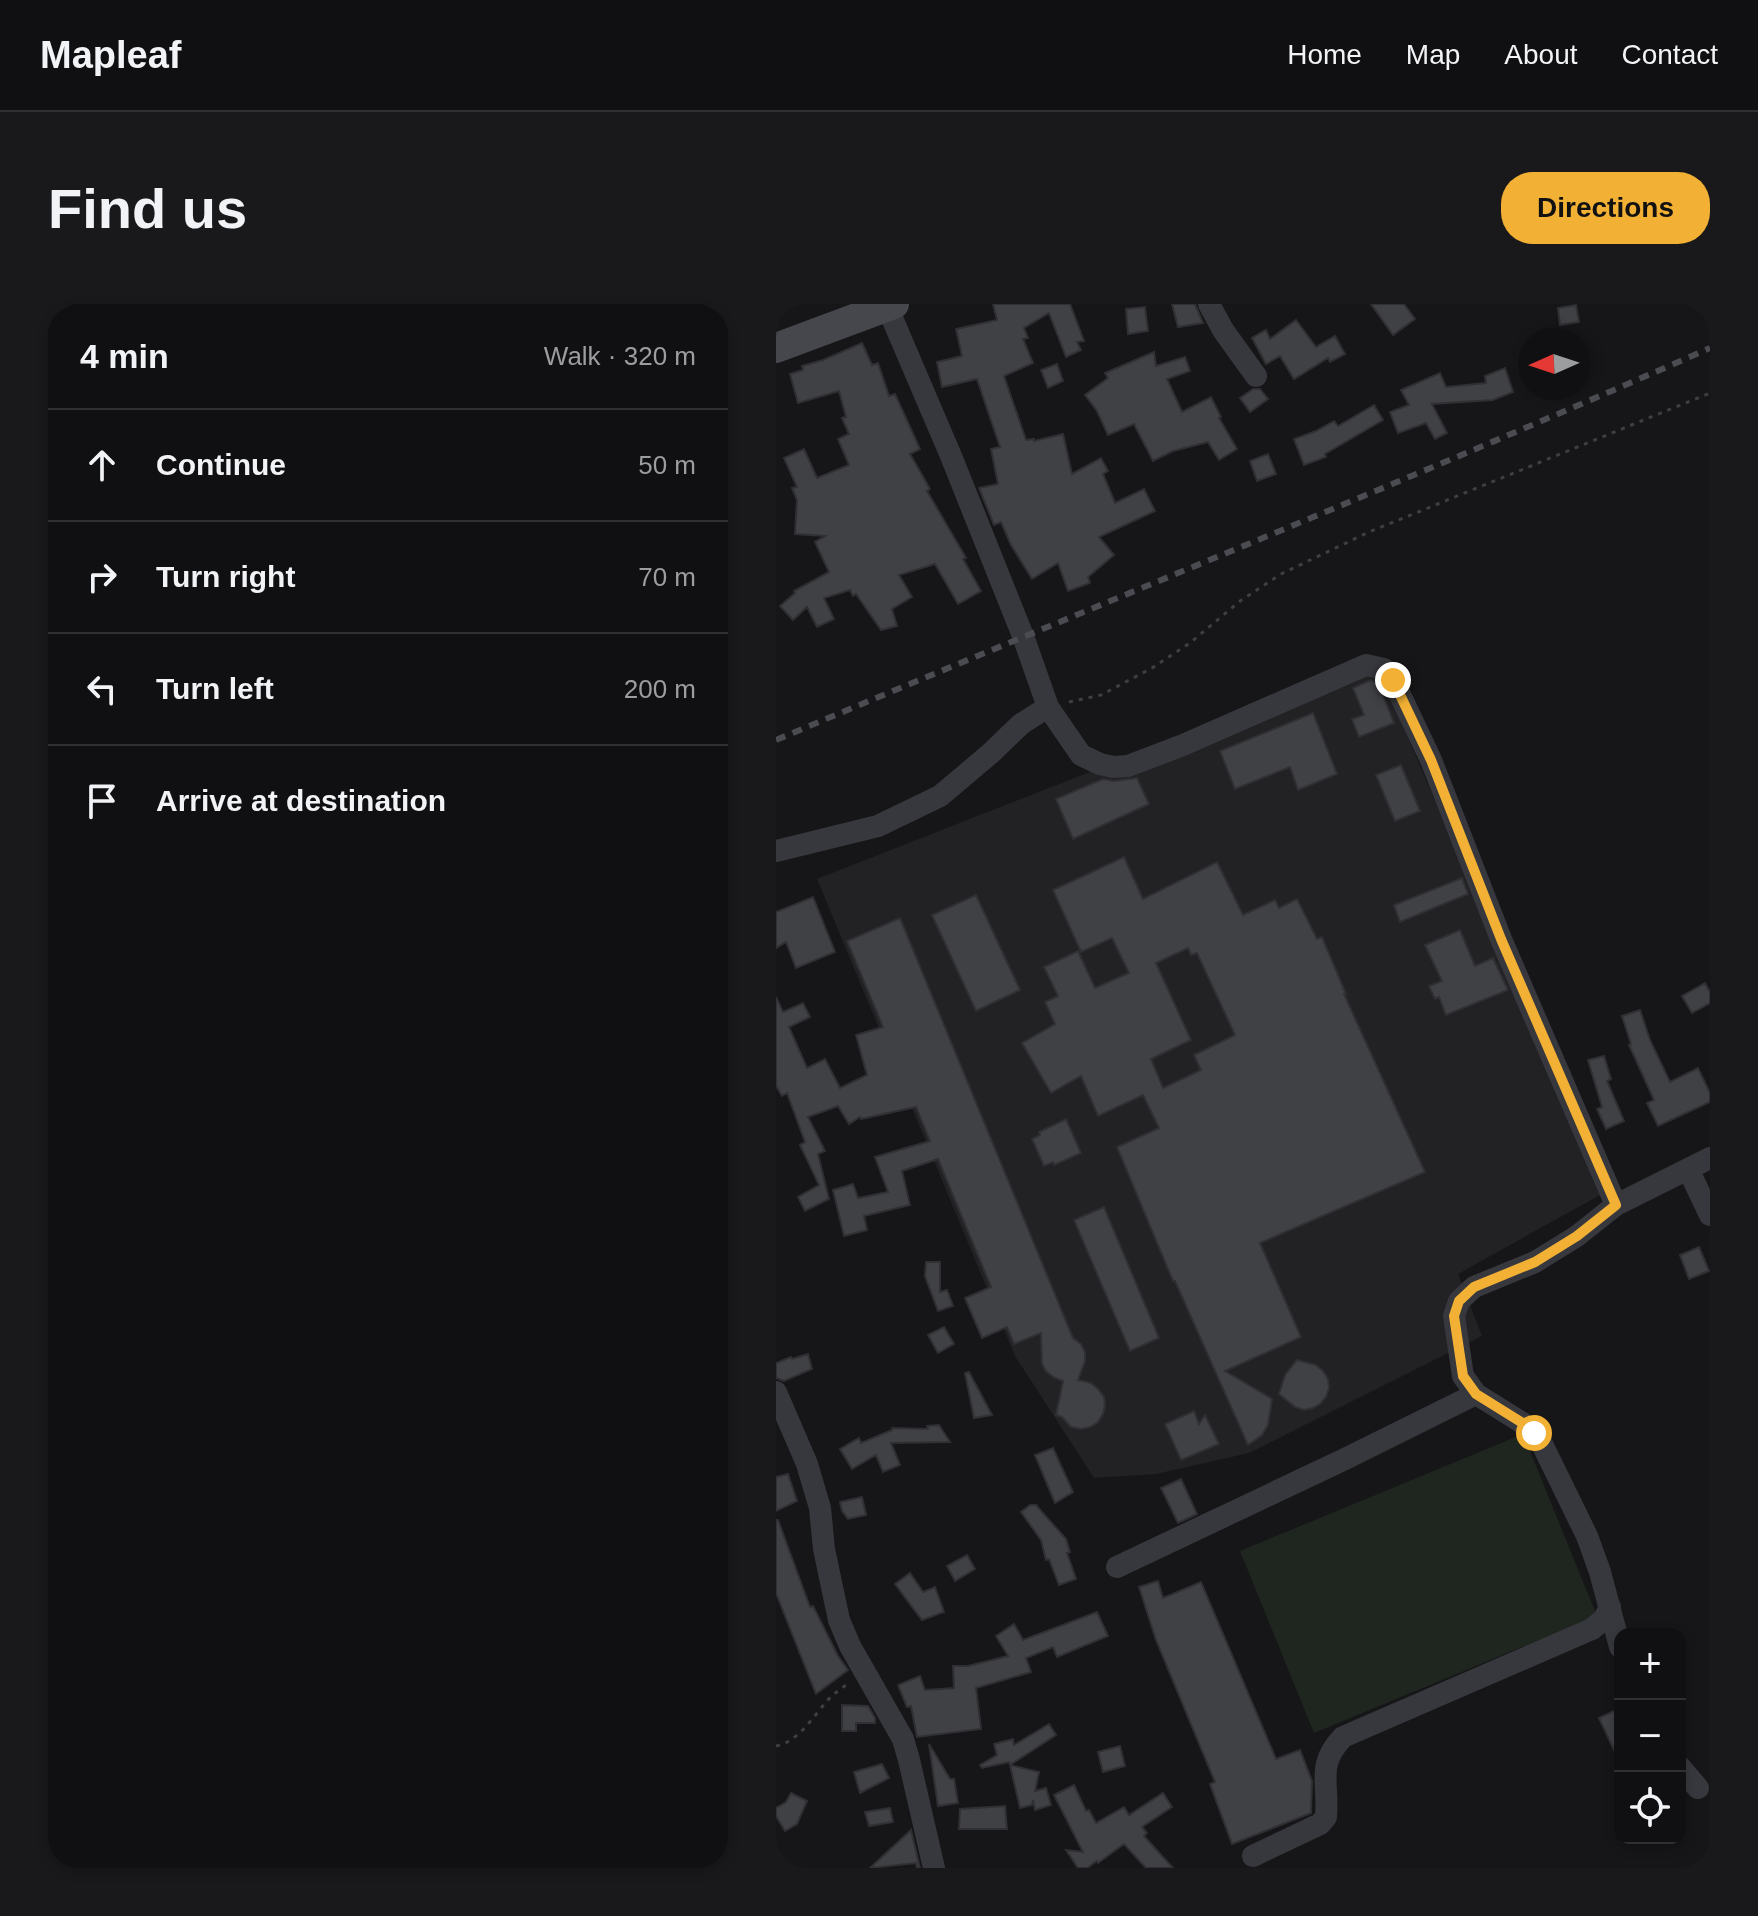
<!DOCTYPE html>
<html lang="en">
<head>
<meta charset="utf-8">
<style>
  body { margin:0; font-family:Helvetica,sans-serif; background:#19191b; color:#f1f3f6 }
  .controls { position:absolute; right:24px; bottom:24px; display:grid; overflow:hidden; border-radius:16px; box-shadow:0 4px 12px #0003 }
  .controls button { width:72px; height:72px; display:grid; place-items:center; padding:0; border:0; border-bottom:2px solid #303032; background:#101012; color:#f1f3f6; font:40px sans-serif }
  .compass { position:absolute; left:742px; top:24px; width:72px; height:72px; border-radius:50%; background:#101012; box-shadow:0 4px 12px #0003; rotate:267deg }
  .stop { position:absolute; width:24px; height:24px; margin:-18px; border:6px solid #f2b134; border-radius:50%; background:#fff }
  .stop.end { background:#f2b134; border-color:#fff; box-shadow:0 2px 8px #0008 }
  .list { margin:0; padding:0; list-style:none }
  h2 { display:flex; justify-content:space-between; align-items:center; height:104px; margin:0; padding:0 32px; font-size:34px }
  h2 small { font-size:26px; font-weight:400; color:#9c9d9f }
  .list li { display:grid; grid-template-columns:52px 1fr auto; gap:24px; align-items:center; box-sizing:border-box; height:112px; padding:0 32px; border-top:2px solid #303032 }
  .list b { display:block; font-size:30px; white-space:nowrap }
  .list em { font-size:26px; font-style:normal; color:#9c9d9f }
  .icon { flex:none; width:44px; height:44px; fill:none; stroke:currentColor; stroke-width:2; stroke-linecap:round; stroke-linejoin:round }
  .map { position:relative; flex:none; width:934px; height:1564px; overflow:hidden; border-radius:32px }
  header { display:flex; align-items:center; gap:48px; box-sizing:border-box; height:112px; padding:0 40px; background:#101012; border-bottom:2px solid #303032 }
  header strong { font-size:38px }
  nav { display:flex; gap:44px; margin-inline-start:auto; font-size:28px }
  .intro { display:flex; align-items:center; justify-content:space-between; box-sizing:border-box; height:192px; padding:0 48px }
  h1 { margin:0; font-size:56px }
  .button { padding:20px 36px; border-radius:32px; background:#f2b134; color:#111; font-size:28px; font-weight:700 }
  main { display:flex; gap:48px; padding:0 48px }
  aside { flex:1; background:#101012; border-radius:32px; box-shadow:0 4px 12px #0003 }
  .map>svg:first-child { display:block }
  .built { fill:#222225 }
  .green { fill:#1e261f }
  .building { fill:#404145; stroke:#303034; stroke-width:2; fill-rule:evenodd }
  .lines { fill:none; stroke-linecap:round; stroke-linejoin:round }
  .path { stroke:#3d3f44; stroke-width:3; stroke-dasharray:4 6; stroke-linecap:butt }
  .minor { stroke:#37383d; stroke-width:22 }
  .secondary { stroke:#45474d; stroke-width:30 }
  .rail { stroke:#4a4c52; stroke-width:6; stroke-dasharray:10 8; stroke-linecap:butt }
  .route { stroke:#f2b134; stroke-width:10 }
</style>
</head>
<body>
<header>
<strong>Mapleaf</strong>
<nav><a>Home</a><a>Map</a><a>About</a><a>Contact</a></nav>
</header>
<div class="intro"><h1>Find us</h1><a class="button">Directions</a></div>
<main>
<aside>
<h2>4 min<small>Walk · 320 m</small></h2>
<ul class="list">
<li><svg class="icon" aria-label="ahead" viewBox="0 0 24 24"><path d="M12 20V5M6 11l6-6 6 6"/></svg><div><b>Continue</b></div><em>50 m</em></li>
<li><svg class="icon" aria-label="right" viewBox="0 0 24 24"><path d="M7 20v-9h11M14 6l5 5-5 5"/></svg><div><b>Turn right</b></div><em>70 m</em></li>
<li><svg class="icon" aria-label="left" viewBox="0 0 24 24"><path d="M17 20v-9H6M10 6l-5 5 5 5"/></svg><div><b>Turn left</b></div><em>200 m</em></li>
<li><svg class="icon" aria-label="arrive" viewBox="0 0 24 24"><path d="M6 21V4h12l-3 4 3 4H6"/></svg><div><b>Arrive at destination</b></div></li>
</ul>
</aside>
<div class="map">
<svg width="934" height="1564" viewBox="0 0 934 1564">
  <rect width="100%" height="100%" fill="#161618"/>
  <path class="built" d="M599,356L826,890L682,970L706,1032L473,1149L380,1170L318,1174L239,1052L41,575Z"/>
  <path class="green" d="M747,1130L821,1312L538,1429L464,1247Z"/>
  <path class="building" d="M217,0H294L308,37L301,38L305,46L290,53L273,9L248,24L252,34L247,35L257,59L228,72L250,136L258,135V137L287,130L296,170L325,154L332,167L327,170L339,199L368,185L379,207L323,233L338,251L312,273L314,279L292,287L282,259L256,275L235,241L225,218L218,221L203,184L222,180L215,145L224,143L201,75L166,83L161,58L186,52L180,25L221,16Z
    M396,0H419L427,19L402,23Z
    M595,0H628L639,15L617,31Z
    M800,1L803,18L784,21L782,4Z
    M369,3L372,27L352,30L350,5Z
    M520,16L540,43L559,32L569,50L554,58L552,54L518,75L504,52L490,60L476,34L490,26L494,35Z
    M86,39L96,61L102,59L113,92L119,90L144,145L134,150L154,185L151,187L190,254L187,255L205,287L182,300L159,260L123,271L136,293L116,305L121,322L105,326L80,290L77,292L74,286L48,294L58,315L41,323L31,303L17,316L4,302L19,289L18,287L53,268L39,238L49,232L19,230L21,196L16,184L21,183L8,154L28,145L41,174L73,161L62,135L73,130L66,114L70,113L63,87L22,99L14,70L27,66L26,62L47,56Z
    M378,48L380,62L409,53L414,67L391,75L406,108L435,93L445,113L443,114L461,145L443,156L432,138L397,147L377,157L358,120L332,131L321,107L309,91L332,74L329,69Z
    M281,60L287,77L272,84L265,66Z
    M729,64L737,88L717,96L656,100L671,129L659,135L650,119L622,129L614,108L633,101L625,86L664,69L670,83L710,79L709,72Z
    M477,85H484L492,95L474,108L464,94Z
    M598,101L607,116L549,150L550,153L528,161L518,135L540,127L558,117L562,122Z
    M492,150L500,170L481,177L474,157Z
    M595,376L600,378L603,381L618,419L583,433L576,415L588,411L577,384Z
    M537,409L561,470L522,486L514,463L459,485L444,447Z
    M625,461L644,507L619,517L600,471Z
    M361,474L373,500L297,535L280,495L327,475L338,477Z
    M348,553L367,595L441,558L467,611L499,596L503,604L521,595L541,635L546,633L570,690H568L649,868L484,939L525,1033L449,1067L496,1095L492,1121L486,1131L472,1141L399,977H397L341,843L383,824L367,791L322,812L305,772L275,789L246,739L279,720L269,698L282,692L268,663L302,647L319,684L353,669L336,634L305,648L277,586ZM412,644L415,651L421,649L459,731L418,751L425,766L387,784L375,755L415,736L380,659Z
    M686,574L692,590L624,618L618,601Z
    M200,591L244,686L200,707L156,611Z
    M37,593L59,648L20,664L10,638L0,644V608Z
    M124,614L297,1034L305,1040L309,1048V1057L302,1076L315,1079L322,1085L328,1093L329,1102L327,1110L322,1118L314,1123L305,1125L295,1123L286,1113L280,1111L287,1077L277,1073L270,1067L266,1060L265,1029L238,1040L231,1023L206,1034L189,994L215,983L162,855L126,867L134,901L88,912L91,926L68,932L57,886L77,880L82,894L112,888L99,853L154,837L140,803L85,815L84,813L73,820L62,802L32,813L49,847L42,850L53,895L29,907L22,893L43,881L24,841L29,838L11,789L6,792L0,782V693L7,708L27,699L34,713L13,723L31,764L49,755L64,784L91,771L80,731L107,723L71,637Z
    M684,626L699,662L717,654L732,686L670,711L663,693L659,695L653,682L666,677L649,641Z
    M929,679L934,688V699L916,709L906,692Z
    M864,706L874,736L894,778L922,764L934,789V798L882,822L871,799L878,796L853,741L855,740L846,712Z
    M828,752L835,775L831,777L848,817L830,825L821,805L826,803L812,756Z
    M290,815L305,849L278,861L277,858L268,862L256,835L264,831L263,828Z
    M328,903L383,1034L354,1047L298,916Z
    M923,943L933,967L913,975L904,951Z
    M150,958H164V988L171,986L177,1002L162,1007L149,972Z
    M168,1023L178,1040L162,1049L152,1031Z
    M32,1050L36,1065L8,1077L0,1074V1059L15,1053L16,1055Z
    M521,1056L540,1061L547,1067L552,1075L553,1084L550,1093L544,1100L537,1104L528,1106L519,1103L503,1090L509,1071Z
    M193,1068L216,1111L198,1114L189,1069Z
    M418,1107L423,1120L429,1111L443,1140L405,1156L389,1120Z
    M163,1121L174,1138L115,1139L124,1161L107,1168L100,1151L76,1165L64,1145L83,1134L85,1139L116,1126V1124L152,1125L151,1122Z
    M277,1144L297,1188L279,1199L259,1151Z
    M12,1170L21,1197L0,1207V1173Z
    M405,1175L421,1210L402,1219L385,1184Z
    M86,1193L90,1211L72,1215L66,1207L64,1198Z
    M254,1201H260L290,1235L294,1248L291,1249L300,1275L283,1281L273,1255L270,1256L265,1236L245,1208Z
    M0,1216H2L34,1303L37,1302L62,1352L72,1366L40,1390L0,1289Z
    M191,1251L199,1265L179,1277L171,1262Z
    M134,1269L147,1288L159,1283L168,1308L146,1316L119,1280Z
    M382,1277L387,1294L425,1278L500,1455L524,1446L536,1477L535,1509L456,1540L434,1480L439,1478L380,1336L363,1283Z
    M321,1308L332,1332L281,1353L277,1343L250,1354L255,1368L200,1384L205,1425L141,1433L135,1402L131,1403L122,1381L144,1372L149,1386L178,1384L177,1362H192L232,1352L220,1332L238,1320L247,1336Z
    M66,1401L92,1402L99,1414V1419H80V1427H66Z
    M844,1404V1459L823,1414Z
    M273,1420L280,1431L234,1461L233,1458L206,1464L204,1461L221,1451L218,1440L237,1435L238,1441Z
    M153,1440L174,1475H178L182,1499L162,1502Z
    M344,1442L349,1462L327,1468L322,1448Z
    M106,1460L113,1474L84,1489L78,1468Z
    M234,1461L263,1468L259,1487L270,1484L275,1501L259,1506L257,1496L256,1501L244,1504Z
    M298,1481L310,1507L313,1506L320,1519L348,1503L353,1511L387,1489L396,1503L366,1523L371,1529L368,1532L397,1564H370L348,1540L322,1559L321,1557L311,1564H302L290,1546L307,1548L278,1491Z
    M15,1489L31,1497L21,1520L9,1527L0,1512V1504L10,1498Z
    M229,1502L231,1525H183L184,1505Z
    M114,1504L117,1518L93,1522L89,1508Z
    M135,1526L144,1564H141L140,1559L94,1564Z"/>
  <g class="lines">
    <path class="path" d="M293,398L325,391L376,364L414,339L464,297L505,270L593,228L934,89
      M0,1442C22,1438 37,1413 51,1397C57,1390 64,1386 71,1380"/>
    <path class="minor" d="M433,0L447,26L480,72
      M272,403L305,451L324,460L337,463L352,462L407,441L590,361L608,365L617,376L655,456L725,635L840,901
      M0,547L102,522L164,492L215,449L245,420L272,403L247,332L175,152L110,0
      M912,865L934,911
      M0,1088L31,1160L44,1204L48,1245L63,1316L74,1342L127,1435L133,1456L158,1564
      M341,1263L569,1155L700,1090
      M844,1343L824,1268L811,1232L766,1140L758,1129L745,1118L700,1090L687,1072L678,1012L683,997L698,983L759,958L801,932L840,901L934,854
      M904,1463L922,1484
      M477,1552L544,1520L550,1513C553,1478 540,1461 567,1433L816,1325L828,1315L834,1303"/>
    <path class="secondary" d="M0,44L118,0"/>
    <path class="rail" d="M0,436C311,305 625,180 934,44"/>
  </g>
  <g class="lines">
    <path class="route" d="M617,376L655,456L725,635L840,901L801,932L759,958L698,983L683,997L678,1012L687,1072L700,1090L745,1118L758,1129"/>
  </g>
</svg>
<div class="controls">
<button>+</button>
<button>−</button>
<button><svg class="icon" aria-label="locate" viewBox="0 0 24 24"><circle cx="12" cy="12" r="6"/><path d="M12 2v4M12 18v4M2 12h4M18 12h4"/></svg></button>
</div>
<svg class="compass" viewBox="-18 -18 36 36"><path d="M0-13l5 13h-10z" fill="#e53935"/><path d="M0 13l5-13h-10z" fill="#9c9d9f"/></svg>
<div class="stop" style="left:758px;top:1129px"></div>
<div class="stop end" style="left:617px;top:376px"></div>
</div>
</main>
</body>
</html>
